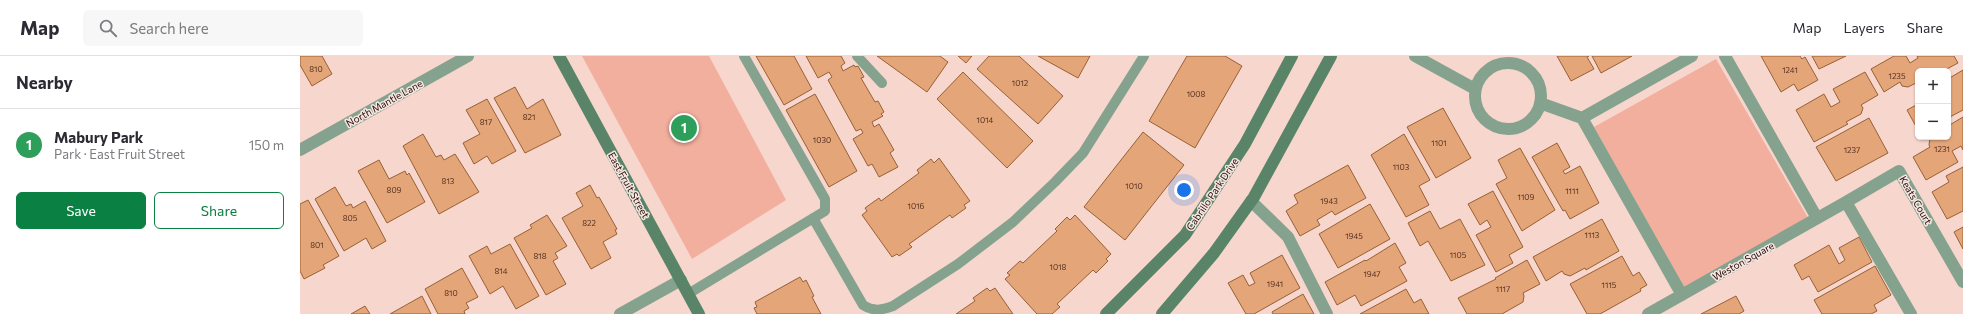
<!DOCTYPE html>
<html lang="en">
<head>
<meta charset="utf-8">
<style>
  body { margin:0; font-family:Commissioner,sans-serif; background:#f7f7f7; color:#2b2b33 }
  .controls { position:absolute; right:12px; top:12px; display:grid; overflow:hidden; border-radius:6px; box-shadow:0 1px 3px #0004 }
  .controls button { width:36px; height:36px; display:grid; place-items:center; padding:0; border:0; border-bottom:1px solid #e1e1e2; background:#fff; color:#2b2b33; font:20px sans-serif }
  .you { position:absolute; left:884px; top:134px; width:14px; height:14px; margin:-10px; border:3px solid #fff; border-radius:50%; background:#1a73e8; box-shadow:0 0 0 6px #1a73e833 }
  .badge { display:grid; place-items:center; width:26px; height:26px; border-radius:50%; background:#0b8043; color:#fff; font-size:13px; font-weight:700 }
  .pin { position:absolute; translate:-50% -50%; border:2px solid #fff; box-shadow:0 1px 4px #0006 }
  .list { margin:0; padding:0; list-style:none }
  h2 { display:flex; justify-content:space-between; align-items:center; height:52px; margin:0; padding:0 16px; font-size:17px }
  h2 small { font-size:13px; font-weight:400; color:#7c7c81 }
  .list li { display:grid; grid-template-columns:26px 1fr auto; gap:12px; align-items:center; box-sizing:border-box; height:72px; padding:0 16px; border-top:1px solid #e1e1e2 }
  .list b { display:block; font-size:15px; white-space:nowrap }
  .list p { margin:0; font-size:13px; white-space:nowrap; color:#7c7c81 }
  .list em { font-size:13px; font-style:normal; color:#7c7c81 }
  .actions { display:flex; gap:8px; padding:12px 16px }
  .actions a { flex:1; padding:9px 0; border:1px solid #0b8043; border-radius:6px; text-align:center; font-size:14px; color:#0b8043 }
  .actions .main { background:#0b8043; color:#fff }
  .icon { flex:none; width:22px; height:22px; fill:none; stroke:currentColor; stroke-width:2; stroke-linecap:round; stroke-linejoin:round }
  .map { position:relative; flex:none; width:1663px; height:258px; overflow:hidden }
  header { display:flex; align-items:center; gap:24px; box-sizing:border-box; height:56px; padding:0 20px; background:#fff; border-bottom:1px solid #e1e1e2 }
  header strong { font-size:19px }
  nav { display:flex; gap:22px; margin-inline-start:auto; font-size:14px }
  .search { width:280px; height:36px; background:#f7f7f7; display:flex; align-items:center; gap:10px; box-sizing:border-box; padding:0 14px; border-radius:6px; color:#7c7c81; font-size:15px }
  main { display:flex }
  aside { flex:1; background:#fff }
  .map>svg:first-child { display:block }
  .green { fill:#f3af9d }
  .building { fill:#e4a579; stroke:#996035 }
  .lines { fill:none; stroke-linecap:round; stroke-linejoin:round }
  .lane { stroke:#85a28e; stroke-width:10 }
  .street { stroke:#85a28e; stroke-width:12 }
  .secondary { stroke:#598468; stroke-width:12 }
  .labels { text-anchor:middle; dominant-baseline:central; stroke-width:3; stroke-linejoin:round; paint-order:stroke }
  .number-label { font-size:8px; fill:#553122 }
  .street-label { font-size:10px; fill:#250a05; stroke:#f7e7e3 }
</style>
</head>
<body>
<header>
<strong>Map</strong>
<div class="search"><svg class="icon" aria-label="search" viewBox="0 0 24 24"><circle cx="10" cy="10" r="6"/><path d="M15 15l6 6"/></svg>Search here</div>
<nav><a>Map</a><a>Layers</a><a>Share</a></nav>
</header>
<main>
<aside>
<h2>Nearby<small></small></h2>
<ul class="list">
<li><span class="badge" style="background:#2e9e5b">1</span><div><b>Mabury Park</b><p>Park · East Fruit Street</p></div><em>150 m</em></li>
</ul>
<div class="actions"><a class="main">Save</a><a>Share</a></div>
</aside>
<div class="map">
<svg width="1663" height="258" viewBox="0 0 1663 258">
  <rect width="100%" height="100%" fill="#f6d6cd"/>
  <path class="green" d="M282,0H409L486,144L392,203Z
    M1416,3L1508,162L1384,231L1294,71Z"/>
  <path class="building" d="M0,0H22L32,18L12,30L0,9Z
    M456,0H494L512,33L484,49Z
    M506,0H541L545,7L541,10L543,15L554,9L555,11L558,10L564,21L561,22L575,46L578,45L584,56L581,58L583,60L572,66L574,71L579,68L594,94L590,97L598,111L579,121L572,108L568,110L553,83L563,77L561,73L556,75L528,24L532,21L529,16L518,22Z
    M577,0H640L648,6L627,36Z
    M658,0H672L666,7Z
    M689,0H719L763,40L738,68L677,13Z
    M738,0H790L778,22Z
    M887,0H925L942,10L895,92L849,65Z
    M1257,0H1289L1287,1L1294,13L1271,25Z
    M1292,0H1332L1301,17Z
    M1461,0H1500L1502,3L1505,1L1518,24L1498,35L1494,28L1481,36Z
    M1512,0H1546L1519,13Z
    M1594,0H1606L1610,7L1618,2L1617,0H1654L1658,7L1643,15H1618V26L1608,31L1602,30L1600,26L1584,36L1571,13Z
    M1663,14V54L1648,62V23Z
    M663,16L733,85L707,112L637,43Z
    M1565,16L1578,39L1561,49L1563,52L1561,58L1546,66L1548,68L1514,86L1496,54L1524,38L1531,51L1540,46L1533,33Z
    M215,31L227,53L243,43L261,79L225,97L194,42Z
    M515,38L557,115L529,131L486,54Z
    M187,43L216,95L192,108L187,100L174,108L163,87L180,78L166,54Z
    M1618,48V74L1607,54Z
    M1143,52L1171,102L1136,122L1107,71Z
    M1663,61V94L1661,90L1652,95L1658,106L1626,124L1613,101L1630,91L1629,89L1630,82L1648,81V70Z
    M1569,62L1588,97L1536,125L1516,91Z
    M843,76L884,109L825,184L784,151Z
    M123,78L136,101L141,99L144,104L155,98L179,136L139,158L103,90Z
    M1104,78L1130,124L1119,130L1129,149L1106,161L1071,99Z
    M1257,87L1270,111L1263,115L1265,118L1280,110L1299,147L1270,163L1265,154L1263,155L1232,101Z
    M1220,92L1255,154L1222,175L1196,128L1207,122L1198,104Z
    M639,102L670,145L664,149L666,152L652,162L650,159L609,188L612,191L599,200L597,198L592,201L562,159L567,155L565,152L579,142L581,145L619,117L617,114L631,103L634,107Z
    M79,104L89,123L105,115L107,119L109,117L125,146L87,167L58,115Z
    M1048,109L1066,142L1035,159L1032,155L1017,164L1020,169L1000,180L986,155L998,147L994,139Z
    M1663,111V155L1647,163L1632,136L1649,126L1646,120Z
    M290,129L297,142L299,141L317,173L315,174L317,178L303,186L311,202L291,213L262,162L283,150L276,137Z
    M35,131L46,150L51,148L53,152L65,145L86,185L72,193L66,182L44,195L15,143Z
    M1193,135L1223,191L1209,199L1213,207L1196,216L1176,179L1191,171L1187,164L1180,169L1168,148Z
    M8,144L39,200L23,209L25,212L4,223L0,215V148Z
    M1070,148L1090,183L1038,212L1019,178Z
    M1130,155L1140,173L1160,163L1185,209L1151,225L1128,185L1120,190L1108,167Z
    M247,159L267,190L255,197L258,202L253,205L266,228L246,239L214,182L232,172L230,169Z
    M775,159L811,198L806,203L808,205L796,217L793,214L757,248L760,251L752,258H737L705,223L710,219L707,217L720,205L723,207L757,175L755,173L767,161L770,164Z
    M1302,163L1319,195L1286,214L1285,212L1270,220L1264,218L1262,215L1246,225L1233,201Z
    M1663,171V193L1654,176Z
    M1559,181L1572,206L1518,236L1509,220L1502,224L1494,209L1529,189L1539,208L1545,204L1539,192Z
    M1095,187L1106,207L1099,211L1107,225L1061,250L1055,239L1037,249L1025,226L1065,204L1066,205Z
    M210,188L239,240L216,253L203,230L190,238L169,200L187,190L191,198Z
    M982,199L1000,232L954,258H946L928,227L943,219L949,230L955,227L950,217Z
    M1322,200L1333,220L1339,216L1347,229L1340,233L1341,235L1300,258H1287L1270,228Z
    M1227,204L1240,228L1223,237L1224,240L1223,246L1202,258H1167L1158,242L1196,223L1195,222Z
    M1575,210L1591,239L1574,249L1577,255L1571,258H1522L1514,244Z
    M162,212L178,241L166,247L169,252L164,255L165,258H138L125,233Z
    M500,221L503,226L506,224L514,240L512,241L521,258H457L454,252L457,251L455,246Z
    M687,232L690,235L695,232L713,258H656L675,245L673,242Z
    M1106,233L1114,247L1121,243L1129,258H1060Z
    M1003,238L1014,258H973L972,256Z
    M122,240L131,258H90Z
    M1436,240L1444,255L1439,258H1401Z
    M65,250L70,258H51Z"/>
  <g class="lines">
    <path class="lane" d="M557,0L582,27
      M513,162L563,249C574,256 582,254 593,250L658,208L713,166L755,126L783,97L844,0
      M388,238L525,155V143L444,0"/>
    <path class="street" d="M1115,0L1175,33
      M1425,0L1517,162
      M1175 40a33 33 0 1 1 66 0a33 33 0 1 1-66 0Z
      M1240,47L1282,62L1382,239
      M1282,62L1392,0
      M0,94L168,0
      M951,145L988,181L1027,258
      M320,258L381,224
      M1348,258L1546,146
      M1611,258L1546,146L1599,115L1663,226"/>
    <path class="secondary" d="M259,0L399,258
      M806,258L885,179L945,88L992,0
      M862,258L914,197L954,141L1031,0"/>
  </g>
  <g class="labels">
    <g class="number-label">
      <text x="16" y="13">810</text>
      <text x="1490" y="14">1241</text>
      <text x="1597" y="20">1235</text>
      <text x="720" y="27">1012</text>
      <text x="896" y="38">1008</text>
      <text x="229" y="61">821</text>
      <text x="685" y="64">1014</text>
      <text x="186" y="66">817</text>
      <text x="522" y="84">1030</text>
      <text x="1139" y="87">1101</text>
      <text x="1642" y="93">1231</text>
      <text x="1552" y="94">1237</text>
      <text x="1101" y="111">1103</text>
      <text x="148" y="125">813</text>
      <text x="834" y="130">1010</text>
      <text x="94" y="134">809</text>
      <text x="1272" y="135">1111</text>
      <text x="1226" y="141">1109</text>
      <text x="1029" y="145">1943</text>
      <text x="616" y="150">1016</text>
      <text x="50" y="162">805</text>
      <text x="289" y="167">822</text>
      <text x="1292" y="179">1113</text>
      <text x="1054" y="180">1945</text>
      <text x="17" y="189">801</text>
      <text x="1158" y="199">1105</text>
      <text x="240" y="200">818</text>
      <text x="758" y="211">1018</text>
      <text x="201" y="215">814</text>
      <text x="1072" y="218">1947</text>
      <text x="975" y="228">1941</text>
      <text x="1309" y="229">1115</text>
      <text x="1203" y="233">1117</text>
      <text x="151" y="237">810</text>
    </g>
    <g class="street-label">
      <text transform="translate(84 47) rotate(-29)">North Mantle Lane</text>
      <text transform="translate(329 129) rotate(61)">East Fruit Street</text>
      <text transform="translate(912 138) rotate(-56)">Cabrillo Park Drive</text>
      <text transform="translate(1616 144) rotate(60)">Keats Court</text>
      <text transform="translate(1443 205) rotate(-29)">Weston Square</text>
    </g>
  </g>
</svg>
<div class="controls">
<button>+</button>
<button>−</button>
</div>
<div class="you"></div>
<div class="pin badge" style="left:384px;top:72px;background:#2e9e5b">1</div>
</div>
</main>
</body>
</html>
